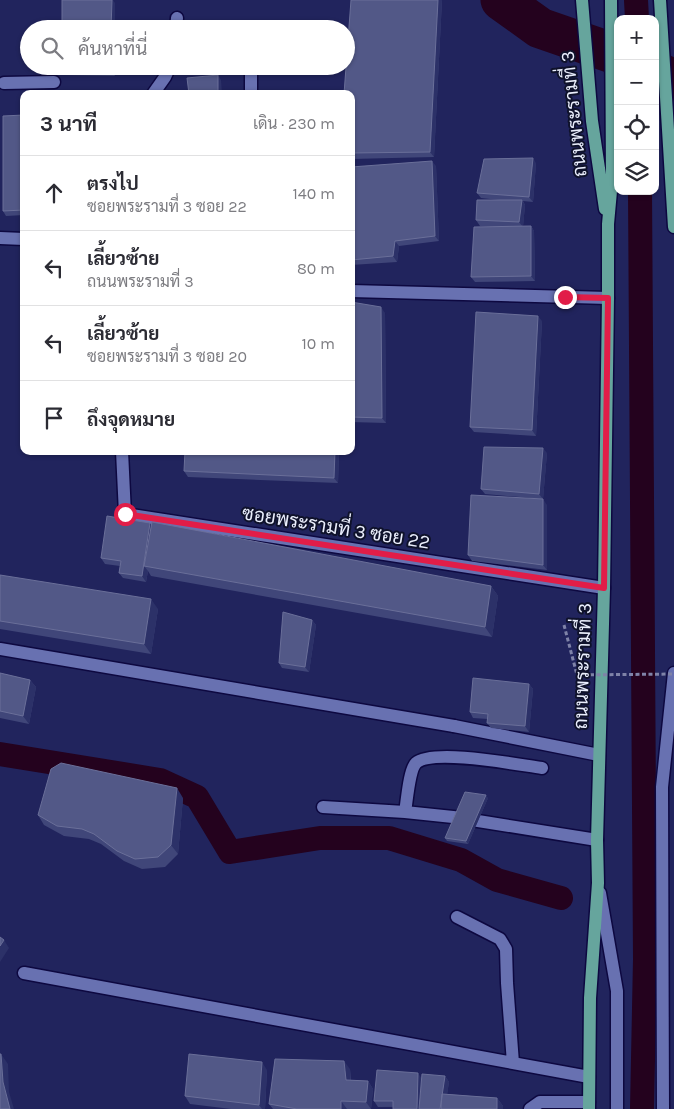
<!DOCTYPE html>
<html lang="th">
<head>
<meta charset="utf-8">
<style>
  body { margin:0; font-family:Karla,Sarabun,sans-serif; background:#f7f7f7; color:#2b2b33 }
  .controls { position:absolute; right:15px; top:15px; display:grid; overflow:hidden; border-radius:10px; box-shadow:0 1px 4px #0004 }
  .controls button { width:45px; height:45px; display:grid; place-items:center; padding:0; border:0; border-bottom:1px solid #e1e1e2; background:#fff; color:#2b2b33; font:25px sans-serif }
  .stop { position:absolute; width:15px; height:15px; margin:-11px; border:4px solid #e11d48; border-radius:50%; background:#fff }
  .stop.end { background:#e11d48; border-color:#fff; box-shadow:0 1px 5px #0008 }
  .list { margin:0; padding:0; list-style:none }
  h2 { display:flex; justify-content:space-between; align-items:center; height:65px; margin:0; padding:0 20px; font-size:21px }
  h2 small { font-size:16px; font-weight:400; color:#7c7c81 }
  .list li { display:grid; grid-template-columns:32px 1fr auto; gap:15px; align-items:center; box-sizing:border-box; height:75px; padding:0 20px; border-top:1px solid #e1e1e2 }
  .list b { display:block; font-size:19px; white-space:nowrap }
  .list p { margin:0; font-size:16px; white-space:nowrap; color:#7c7c81 }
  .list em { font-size:16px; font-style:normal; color:#7c7c81 }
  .icon { flex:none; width:28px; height:28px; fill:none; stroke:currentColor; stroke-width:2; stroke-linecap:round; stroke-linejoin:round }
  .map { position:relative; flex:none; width:674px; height:1109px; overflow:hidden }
  .search { position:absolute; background:#fff; box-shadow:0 1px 4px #0004; left:20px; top:20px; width:335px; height:55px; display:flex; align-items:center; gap:12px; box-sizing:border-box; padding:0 18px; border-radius:28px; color:#7c7c81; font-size:19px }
  .panel { position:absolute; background:#fff; box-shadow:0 1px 4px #0004; left:20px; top:90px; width:335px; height:365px; border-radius:10px }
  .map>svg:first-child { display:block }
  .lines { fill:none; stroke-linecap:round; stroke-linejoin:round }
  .canal { stroke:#24021e; stroke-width:24 }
  .river { stroke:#24021e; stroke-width:41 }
  .lane-casing { stroke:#0d0840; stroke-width:15 }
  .street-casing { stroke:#0d0840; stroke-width:15 }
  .primary-casing { stroke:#0d0840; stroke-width:15 }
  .path { stroke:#7f83a8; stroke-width:3; stroke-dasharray:4 2.5; stroke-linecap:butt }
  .lane { stroke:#6871b1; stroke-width:12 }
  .street { stroke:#6871b1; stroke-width:12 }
  .primary { stroke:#66a59d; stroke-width:12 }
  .path-bridge { stroke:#7f83a8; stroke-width:3; stroke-dasharray:4 2.5; stroke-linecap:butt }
  .wall { fill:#404679 }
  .shaded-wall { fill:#2c3168 }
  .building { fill:#525887; stroke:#6a6f99 }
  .route { stroke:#e11d48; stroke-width:6 }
  .labels { text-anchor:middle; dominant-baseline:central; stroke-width:4; stroke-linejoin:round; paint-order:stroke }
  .street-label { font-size:19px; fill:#eaeefc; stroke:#0f122b }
</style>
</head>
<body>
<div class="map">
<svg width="674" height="1109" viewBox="0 0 674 1109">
  <rect width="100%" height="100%" fill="#21245d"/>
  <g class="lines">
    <path class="canal" d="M636,0L637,19
      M640,191L645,959L642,1109
      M0,754L160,780L197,797L230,852L320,838H389L461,860L497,880L561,898"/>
    <path class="river" d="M501,0L540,28L618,55
      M655,71L674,80"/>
    <defs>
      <path id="lane" d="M4,83L54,82
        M0,649L454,726
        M323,807L405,812L453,817L597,840
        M405,812C407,801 409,770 416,763C433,748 519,765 542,768
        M600,893L617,991V1109
        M457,917L500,939L506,949L507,983L513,1063
        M24,973L589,1077
        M530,1109L540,1102H589
        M663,1109L662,787L674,673"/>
      <path id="street" d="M176,29L177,18
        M251,66V94
        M153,94L165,77L170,66
        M0,238L24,239
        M351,291L608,298
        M122,451L125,514L604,588
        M454,726L599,755"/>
      <path id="primary" d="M582,0L592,121L605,209
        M660,0L674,227
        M589,1109L590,998L598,883L597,840L604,588L608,298V224L612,180L611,0"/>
    </defs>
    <use href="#lane" class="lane-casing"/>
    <use href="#street" class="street-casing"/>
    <use href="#primary" class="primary-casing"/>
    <path class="path" d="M564,625L577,675"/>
    <use href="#lane" class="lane"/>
    <use href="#street" class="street"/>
    <use href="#primary" class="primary"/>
    <path class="path-bridge" d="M577,675L674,674"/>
  </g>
  <path class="wall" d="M351,0H442L434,157L351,159Z
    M115,66V76L65,75L61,70Z
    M24,115V215L6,216L3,211Z
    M536,163L533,202L523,201L525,205L523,226H531L534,231L535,281L475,282L471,277L500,226H480L476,220L499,200L481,198L477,193Z
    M436,166L439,241L399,246L397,262L351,265V167Z
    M351,302L385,313L386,423L351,422Z
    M542,321L536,436L474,432L470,427Z
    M339,451L338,483L188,477L184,471Z
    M547,453L543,499L485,494L481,489Z
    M547,505V570L472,561L468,555Z
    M152,525L491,586L498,596L492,637L151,576L148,571L146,582L123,578L119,573L120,566L105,564L101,558Z
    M0,575L158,609L151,654L0,629Z
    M312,620L316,625L309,672L282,668L279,663Z
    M0,673L30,680L36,687L29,724L0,718Z
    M529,684L533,689L529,732L491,728L487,723L488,719L473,718L470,712Z
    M183,798L178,854L165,867L142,869L124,861L101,844L89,839L64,836L44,825L38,815Z
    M488,798L468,844L447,841L445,838Z
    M350,1069L351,1080L368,1081L373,1089L371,1109H273L269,1104Z
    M267,1070L265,1109H231L190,1104L185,1096Z
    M445,1076L449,1082L447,1094L497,1098L503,1106L378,1107L374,1101L422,1078Z"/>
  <path class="shaded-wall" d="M112,0H113L115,3V29H111Z
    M438,0H442L434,157L430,152Z
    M111,66H115V76L111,71Z
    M218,75L221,80L222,94H218Z
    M533,158L536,163L533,202L529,197Z
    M432,161L436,166L439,241L435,236Z
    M522,200L525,205L523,227L519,222Z
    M531,226L534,231L535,281L531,276Z
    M395,241L399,246L397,262L393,256Z
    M381,307L385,313L386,423L382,418Z
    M538,316L542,321L536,436L532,430Z
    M543,448L547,453L543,499L539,494Z
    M335,451H339L338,483L334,478Z
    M543,499L547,505V570L543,565Z
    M150,523L154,529L144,566L148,571L146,582L142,576Z
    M491,586L498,596L492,637L485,627Z
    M151,599L158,609L151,654L144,644Z
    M312,620L316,625L309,672L305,667Z
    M30,680L36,687L29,724L23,716Z
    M529,684L533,689L529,732L525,726Z
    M177,788L183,798L178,854L171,845Z
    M486,795L488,798L468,844L466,841Z
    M4,940L9,948L0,962V946Z
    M1,1054L8,1064L9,1092L14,1109H10L3,1082Z
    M344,1061L350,1069L351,1087L346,1080Z
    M262,1062L267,1070L265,1109H262L259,1105Z
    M418,1073L422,1079L421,1109H417Z
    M445,1076L449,1082L445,1109H440Z
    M368,1081L373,1089L371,1109L366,1102Z
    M497,1098L503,1106V1109H497Z
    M341,1101L347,1109H341Z"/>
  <path class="building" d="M62,0H112L111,29H62Z
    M351,0H438L430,152L351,153V94H344Z
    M61,66H111V71L61,70Z
    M218,75V94H189L187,78Z
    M24,115V210L3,211V116Z
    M533,158L529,197L477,193L484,159Z
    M432,161L435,236L395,241L393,256L351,260V167Z
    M477,200H522L519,222L476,220Z
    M531,226V276L471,277L474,227Z
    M351,302L381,307L382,418L351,417Z
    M476,312L538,316L532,430L470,427Z
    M484,447L543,448L539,494L481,489Z
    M185,451H335L334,478L184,471Z
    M471,495L543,499V565L468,555Z
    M107,516L150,523L142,576L119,573L121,561L101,558Z
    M152,522L491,586L485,627L144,566Z
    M0,575L151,599L144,644L0,621Z
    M283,612L312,620L305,667L279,663Z
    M0,673L30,680L23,716L0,711Z
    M473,678L529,684L525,726L487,723L488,714L470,712Z
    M61,763L177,788L171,845L158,857L135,859L117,851L94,834L82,829L57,826L38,815L51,769Z
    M465,792L486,795L466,841L445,838Z
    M0,937L4,940L0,946Z
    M0,1054H1L3,1082L10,1109H0Z
    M189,1054L262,1062L259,1105L185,1096Z
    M275,1059L344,1061L346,1080L368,1081L366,1102L341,1101V1109H297L269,1104Z
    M377,1070L418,1073L417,1109H393V1101H374Z
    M422,1074L445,1076L440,1109H419Z
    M442,1094L497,1098V1109H441Z"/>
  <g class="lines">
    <path class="route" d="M125,514L604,588L608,298L565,297"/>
  </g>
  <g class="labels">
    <g class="street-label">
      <text transform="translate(574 114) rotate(-96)">ถนนพระรามที่ 3</text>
      <text transform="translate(336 528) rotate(9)">ซอยพระรามที่ 3 ซอย 22</text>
      <text transform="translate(583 666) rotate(-88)">ถนนพระรามที่ 3</text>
    </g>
  </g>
</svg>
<div class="controls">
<button>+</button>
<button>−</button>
<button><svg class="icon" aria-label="locate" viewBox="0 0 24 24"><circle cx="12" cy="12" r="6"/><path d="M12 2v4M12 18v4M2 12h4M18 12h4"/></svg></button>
<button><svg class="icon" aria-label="layers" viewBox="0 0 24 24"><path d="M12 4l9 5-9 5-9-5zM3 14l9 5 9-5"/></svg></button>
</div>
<div class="stop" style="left:125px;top:514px"></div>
<div class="stop end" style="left:565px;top:297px"></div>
<div class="search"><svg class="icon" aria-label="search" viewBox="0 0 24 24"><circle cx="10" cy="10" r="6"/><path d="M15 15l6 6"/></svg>ค้นหาที่นี่</div>
<section class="panel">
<h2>3 นาที<small>เดิน · 230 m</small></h2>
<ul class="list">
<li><svg class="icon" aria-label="ahead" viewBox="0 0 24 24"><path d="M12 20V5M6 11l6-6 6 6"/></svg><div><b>ตรงไป</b><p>ซอยพระรามที่ 3 ซอย 22</p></div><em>140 m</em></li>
<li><svg class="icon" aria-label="left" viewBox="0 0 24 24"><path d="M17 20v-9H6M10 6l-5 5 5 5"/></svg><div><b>เลี้ยวซ้าย</b><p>ถนนพระรามที่ 3</p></div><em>80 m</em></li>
<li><svg class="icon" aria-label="left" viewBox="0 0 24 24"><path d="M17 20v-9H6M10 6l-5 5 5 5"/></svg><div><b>เลี้ยวซ้าย</b><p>ซอยพระรามที่ 3 ซอย 20</p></div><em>10 m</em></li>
<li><svg class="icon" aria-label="arrive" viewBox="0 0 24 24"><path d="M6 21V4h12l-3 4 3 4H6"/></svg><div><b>ถึงจุดหมาย</b></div></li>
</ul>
</section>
</div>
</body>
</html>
